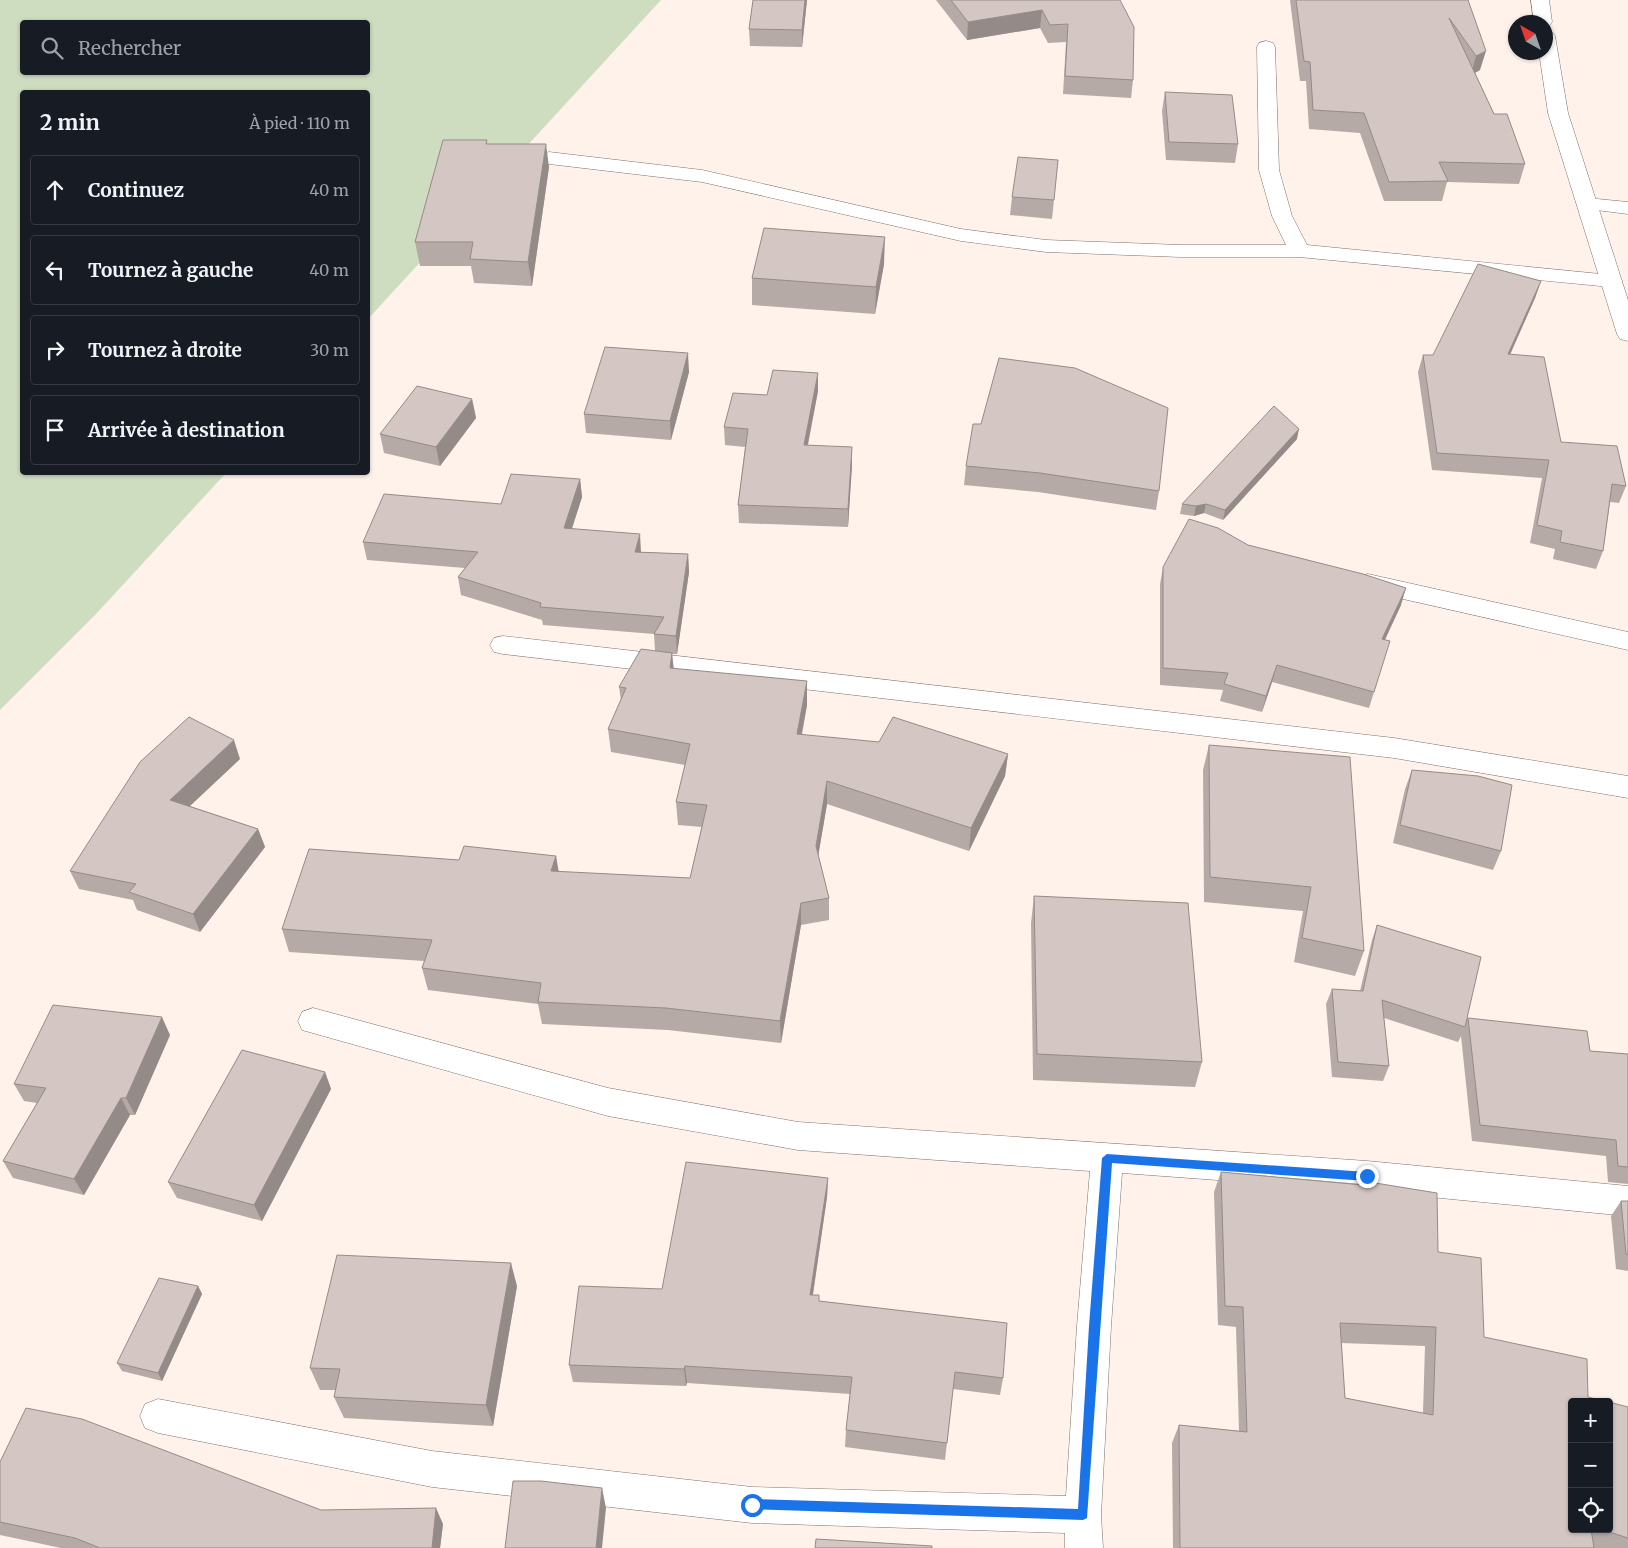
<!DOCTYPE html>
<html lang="fr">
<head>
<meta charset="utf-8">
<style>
  body { margin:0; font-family:Merriweather,serif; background:#242831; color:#f1f3f6 }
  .controls { position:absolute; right:15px; bottom:15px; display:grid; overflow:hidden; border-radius:5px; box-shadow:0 1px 4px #0004 }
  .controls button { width:45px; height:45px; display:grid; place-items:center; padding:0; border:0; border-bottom:1px solid #363941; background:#171b24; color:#f1f3f6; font:25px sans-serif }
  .compass { position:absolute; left:1508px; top:15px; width:45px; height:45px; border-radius:50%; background:#171b24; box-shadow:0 1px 4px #0004; rotate:320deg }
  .stop { position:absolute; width:15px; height:15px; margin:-11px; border:4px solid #1a73e8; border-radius:50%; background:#fff }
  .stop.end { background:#1a73e8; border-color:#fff; box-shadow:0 1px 5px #0008 }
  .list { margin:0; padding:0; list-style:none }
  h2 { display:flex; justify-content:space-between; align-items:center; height:65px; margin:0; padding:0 20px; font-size:21px }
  h2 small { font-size:16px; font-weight:400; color:#9ea1a6 }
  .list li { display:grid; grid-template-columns:32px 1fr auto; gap:15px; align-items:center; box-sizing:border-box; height:70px; margin:0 10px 10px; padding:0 10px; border:1px solid #363941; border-radius:5px }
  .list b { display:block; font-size:19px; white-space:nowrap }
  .list em { font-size:16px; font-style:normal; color:#9ea1a6 }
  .icon { flex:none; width:28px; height:28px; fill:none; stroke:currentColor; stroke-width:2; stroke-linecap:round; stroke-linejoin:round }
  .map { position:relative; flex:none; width:1628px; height:1548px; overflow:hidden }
  .search { position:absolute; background:#171b24; box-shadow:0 1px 4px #0004; left:20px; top:20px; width:350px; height:55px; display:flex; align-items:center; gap:12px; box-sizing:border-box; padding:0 18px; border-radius:5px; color:#9ea1a6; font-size:19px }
  .panel { position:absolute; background:#171b24; box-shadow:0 1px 4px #0004; left:20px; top:90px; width:350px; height:385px; border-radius:5px }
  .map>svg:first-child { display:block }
  .green { fill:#cedcbf; fill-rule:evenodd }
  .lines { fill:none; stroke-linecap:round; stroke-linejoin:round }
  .minor-casing { stroke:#7d716b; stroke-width:1 }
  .tertiary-casing { stroke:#7d716b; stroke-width:1 }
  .minor { fill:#fff; fill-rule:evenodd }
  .tertiary { fill:#fff; fill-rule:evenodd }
  .wall { fill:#b6aaa7; fill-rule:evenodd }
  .shaded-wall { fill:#948b88 }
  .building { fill:#d4c6c2; stroke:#948b88; fill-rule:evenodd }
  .route { fill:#1a73e8 }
</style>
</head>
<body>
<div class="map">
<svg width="1628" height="1548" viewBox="0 0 1628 1548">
  <rect width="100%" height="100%" fill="#fff2eb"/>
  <path class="green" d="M0,0H661L368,319V92H22V472L226,473L96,614L0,710ZM22,22H368V72H22Z"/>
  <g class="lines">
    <defs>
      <path id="minor" d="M1266,41L1273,43L1275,47L1279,170L1292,216L1307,245L1611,275L1619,276L1622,281L1619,286L1611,287L1299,257H1181L1046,252L961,241L702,182L549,164L542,162L539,158L542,154L549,152L702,170L961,229L1046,240L1181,245H1286L1272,216L1259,170L1257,47L1259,43Z
        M1587,198L1628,202V214L1580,208L1577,204L1580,200Z
        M1368,574L1628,632V650L1359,589L1355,583L1359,577Z
        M503,636L1394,738L1628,776V798L1394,758L503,654L494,652L490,645L494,638Z
        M313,1008L608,1088L798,1122L1367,1161L1628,1186V1216L1367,1191L1122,1173L1111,1326L1101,1515L1103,1548H1065V1533L752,1523L432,1487L158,1433L145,1428L140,1416L145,1404L158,1399L432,1451L752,1487L1066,1496L1077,1326L1090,1171L798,1150L608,1116L302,1030L298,1021L302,1012Z"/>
      <path id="tertiary" d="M1531,0H1549L1552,22L1549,26L1546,27V22H1534Z
        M1546,31L1552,32L1555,36L1568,113L1628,300V341L1620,339L1617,334L1548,113L1539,52H1546Z"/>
    </defs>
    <use href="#minor" class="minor-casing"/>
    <use href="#tertiary" class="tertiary-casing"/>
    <use href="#minor" class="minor"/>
    <use href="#tertiary" class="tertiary"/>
  </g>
  <path class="wall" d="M753,0H807L802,47L750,46L749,29Z
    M936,0H1120L1133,80L1131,98L1063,94L1066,42L1048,43L1040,28L967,40Z
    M1290,0H1468L1480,70L1475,73L1494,114L1525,164L1519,184L1447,182L1442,201H1384L1360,133L1309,129L1306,81H1300Z
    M1165,92L1238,144L1235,163L1166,160L1162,111Z
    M487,140V144L549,167L532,286L474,283L471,266H420L415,242Z
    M1058,160L1052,219L1010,215L1012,197Z
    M884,264L875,314L752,305V278Z
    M1541,281L1535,298L1510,355L1561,442L1626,486L1619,503L1610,502L1603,551L1596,569L1553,559L1555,549L1530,543L1542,478L1432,470L1418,372L1423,355H1433Z
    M689,372L671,440L586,433L584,414Z
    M818,373V391L808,445L852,465L848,527L739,523L738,505L745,447L725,445L724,427L767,395Z
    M472,399L476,418L440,466L384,453L380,434Z
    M981,424L1159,491L1156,510L1038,492L964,485L966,466Z
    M1297,439L1223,520L1204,513L1194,516L1180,514L1182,504Z
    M580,479L582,497L572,529L641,552L688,554L689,572L677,654H672L674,669L807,681V705L802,735L1008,754L1005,776L969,851L827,804L818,856L829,898V920L801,925L781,1043L668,1030L542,1024L538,1004L428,990L422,968L424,961L289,952L282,929L459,860L556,856L558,872L690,878L702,827L678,825L676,802L685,765L611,752L608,729L621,700L619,687L655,651L654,634L543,625L542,620L461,595L458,577L465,568L367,560L363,542L501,504Z
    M1248,545L1401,605L1385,640L1374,692L1369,708L1272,682L1262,712L1220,701L1223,690L1160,685V584L1163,567Z
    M1209,745L1364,951L1355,976L1294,962L1303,911L1204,902L1203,770Z
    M240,759L190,806L258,829L265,847L200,932L137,910L133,900L79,889L70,871Z
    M1412,770L1501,851L1493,870L1393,843L1405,789Z
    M1034,896L1202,1062L1195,1087L1033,1080L1031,923Z
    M1377,925L1465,1024L1468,1018L1590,1051L1628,1054V1184L1608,1182L1606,1156L1472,1141L1461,1036L1458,1042L1384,1018L1389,1066L1383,1081L1332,1077L1326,1004L1332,989L1360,991L1372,940Z
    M170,1035L135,1115H130L84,1195L13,1178L3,1161L37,1103L24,1101L14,1084Z
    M325,1072L331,1089L262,1221L177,1198L168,1182Z
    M1221,1172L1362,1184L1363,1181L1438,1252L1484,1337L1572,1529H1609L1628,1407V1548H1173L1172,1443L1179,1425L1239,1431L1236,1327L1218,1325L1214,1192ZM1341,1343L1425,1346L1423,1413L1345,1398Z
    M828,1178L827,1197L813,1295L819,1301L1003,1378L1000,1395L953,1389L945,1460L845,1447L846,1430L850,1394L687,1383L686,1386L573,1382L569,1365L662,1289Z
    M1621,1201H1628V1271L1616,1269L1611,1216Z
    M198,1286L202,1294L162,1381L122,1371L117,1363Z
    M517,1286L493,1426L344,1418L334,1397L336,1390H320L310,1368Z
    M0,1462L321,1510L443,1524L440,1548H61L0,1535Z"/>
  <path class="shaded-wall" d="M805,0H807L802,47V30Z
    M1042,10L1040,28L967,40L968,22Z
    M1486,51L1480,70L1471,75L1476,56Z
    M546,144L549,167L532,286L528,262Z
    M885,237L884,264L875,314L876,287Z
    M1541,281L1535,298L1502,372L1508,354Z
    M688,353L689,372L671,440L670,421Z
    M818,373V391L804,463V445Z
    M472,399L476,418L440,466L436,447Z
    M1299,429L1297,439L1223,520L1225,510Z
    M852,447V465L848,527V509Z
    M580,479L582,497L566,546L564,528Z
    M1206,504L1204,513L1194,516L1196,506Z
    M640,534L641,552L637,570L635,552Z
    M688,554L689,572L677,654L676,636Z
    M1406,588L1401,605L1377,656L1382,639Z
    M672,653L674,676L670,668Z
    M1277,665L1272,682L1262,712L1266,696Z
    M807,681V705L797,757V734Z
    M234,740L240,759L177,818L170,800Z
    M1008,754L1005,776L969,851L971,828Z
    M827,781V804L816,869V846Z
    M258,829L265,847L200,932L193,914Z
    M556,856L560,879L551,871Z
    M801,903V925L781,1043L780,1021Z
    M162,1017L170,1035L135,1115L126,1098Z
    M325,1072L331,1089L262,1221L254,1205Z
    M121,1098L130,1115L84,1195L74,1179Z
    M828,1178L827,1197L810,1313V1295Z
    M511,1263L517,1286L493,1426L486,1405Z
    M198,1286L202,1294L162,1381L158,1373Z
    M685,1366L687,1383L686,1386L684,1369Z
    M602,1488L606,1508L602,1548H596Z
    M436,1508L443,1524L440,1548H432Z"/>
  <path class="building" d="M753,0H805L802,30L749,29Z
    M951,0H1120L1134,27L1133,80L1065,76L1068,24L1050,25L1042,10L968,22Z
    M1296,0H1468L1486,51L1476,56L1449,18L1494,114H1507L1525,164L1439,162L1448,181L1389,182L1364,113L1313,110L1310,62L1304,61Z
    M1165,92L1232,95L1238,144L1169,142Z
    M443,140H487L486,144H546L528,262L470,259L473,242H415Z
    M1018,157L1058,160L1054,200L1012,197Z
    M764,228L885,237L876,287L752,278Z
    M1478,264L1541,281L1508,354L1544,357L1561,442L1617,446L1626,486L1612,484L1603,551L1560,542L1562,531L1537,525L1549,460L1437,453L1423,355H1433Z
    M605,347L688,353L670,421L584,414Z
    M999,358L1075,368L1168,408L1159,491L1040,473L966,466L973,424H981Z
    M773,370L818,373L804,445L852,447L848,509L738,505L748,429L724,427L733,393L767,395Z
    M417,386L472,399L436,447L380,434Z
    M1274,406L1299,429L1225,510L1206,504L1196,506L1182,504Z
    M511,474L580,479L564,528L640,534L635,552L688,554L676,636L654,634L664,617L540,607L541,603L458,577L478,552L363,542L384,494L501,504Z
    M1189,519L1218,528L1248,545L1363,574L1406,588L1382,639L1390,641L1374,692L1277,665L1266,696L1224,684L1228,673L1163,668V567Z
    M641,649L672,653L670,668L807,681L797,734L879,742L893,717L1008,754L971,828L827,781L816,846L829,898L801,903L780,1021L666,1008L538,1002L541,983L422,968L432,940L282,929L309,849L459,860L464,846L556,856L551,871L690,878L707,805L676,802L690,744L608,729L626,688L619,687Z
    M189,717L234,740L170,800L258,829L193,914L129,892L136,884L70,871L140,762Z
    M1209,745L1350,757L1364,951L1302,938L1311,887L1210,877Z
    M1412,770L1478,776L1512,785L1501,851L1400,825Z
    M1034,896L1188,903L1202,1062L1037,1054Z
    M1377,925L1481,957L1465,1027L1382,1000L1389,1066L1338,1062L1332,989L1363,991Z
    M53,1005L162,1017L126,1098H121L74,1179L3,1161L46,1088L14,1084Z
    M1468,1018L1587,1031L1590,1051L1628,1054V1167L1618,1166L1616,1140L1480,1125Z
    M242,1050L325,1072L254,1205L168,1182Z
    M686,1162L828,1178L810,1295H819V1301L1007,1323L1003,1378L955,1372L947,1443L846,1430L852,1377L685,1366L684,1369L569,1365L579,1286L662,1289Z
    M1221,1172L1363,1185V1181L1437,1193L1438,1252L1481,1258L1484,1337L1587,1359L1588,1397L1607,1402H1572V1529H1591L1594,1548H1180L1179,1425L1247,1432L1243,1307L1225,1306ZM1340,1323L1436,1327L1433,1415L1345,1398Z
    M1621,1201H1628V1254H1626Z
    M337,1255L511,1263L486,1405L334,1397L340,1369L310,1368Z
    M159,1278L198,1286L158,1373L117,1363Z
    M1609,1402L1628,1407V1538L1600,1529H1609Z
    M26,1408L82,1419L321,1510L436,1508L432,1548H100L75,1538L0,1522V1462Z
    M513,1481H541L602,1488L596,1548H505Z
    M816,1539L932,1546V1548H815Z"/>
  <path class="route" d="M1107,1154L1367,1172L1372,1176L1367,1181L1112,1163L1087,1518L1083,1520L748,1509L746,1505L748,1501L752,1499L1078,1509L1089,1326L1102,1158Z"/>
</svg>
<div class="controls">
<button>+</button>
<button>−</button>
<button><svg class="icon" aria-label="locate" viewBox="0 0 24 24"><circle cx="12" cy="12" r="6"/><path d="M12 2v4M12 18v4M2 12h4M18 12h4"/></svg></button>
</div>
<svg class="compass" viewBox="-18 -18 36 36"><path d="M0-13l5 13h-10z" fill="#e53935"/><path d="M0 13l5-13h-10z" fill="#9ea1a6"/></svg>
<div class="stop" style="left:752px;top:1505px"></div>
<div class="stop end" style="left:1367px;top:1176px"></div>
<div class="search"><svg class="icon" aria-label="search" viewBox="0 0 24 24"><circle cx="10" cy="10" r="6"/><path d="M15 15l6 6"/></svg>Rechercher</div>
<section class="panel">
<h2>2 min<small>À pied · 110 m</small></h2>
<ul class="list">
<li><svg class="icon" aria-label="ahead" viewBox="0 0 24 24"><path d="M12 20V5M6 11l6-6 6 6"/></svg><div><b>Continuez</b></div><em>40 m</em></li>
<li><svg class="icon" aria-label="left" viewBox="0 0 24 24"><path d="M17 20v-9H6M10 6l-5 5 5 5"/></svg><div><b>Tournez à gauche</b></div><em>40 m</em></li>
<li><svg class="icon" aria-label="right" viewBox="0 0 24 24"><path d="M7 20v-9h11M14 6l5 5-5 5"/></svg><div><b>Tournez à droite</b></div><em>30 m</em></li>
<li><svg class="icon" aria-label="arrive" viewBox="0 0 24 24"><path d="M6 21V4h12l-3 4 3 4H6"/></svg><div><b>Arrivée à destination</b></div></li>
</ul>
</section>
</div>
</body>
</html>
